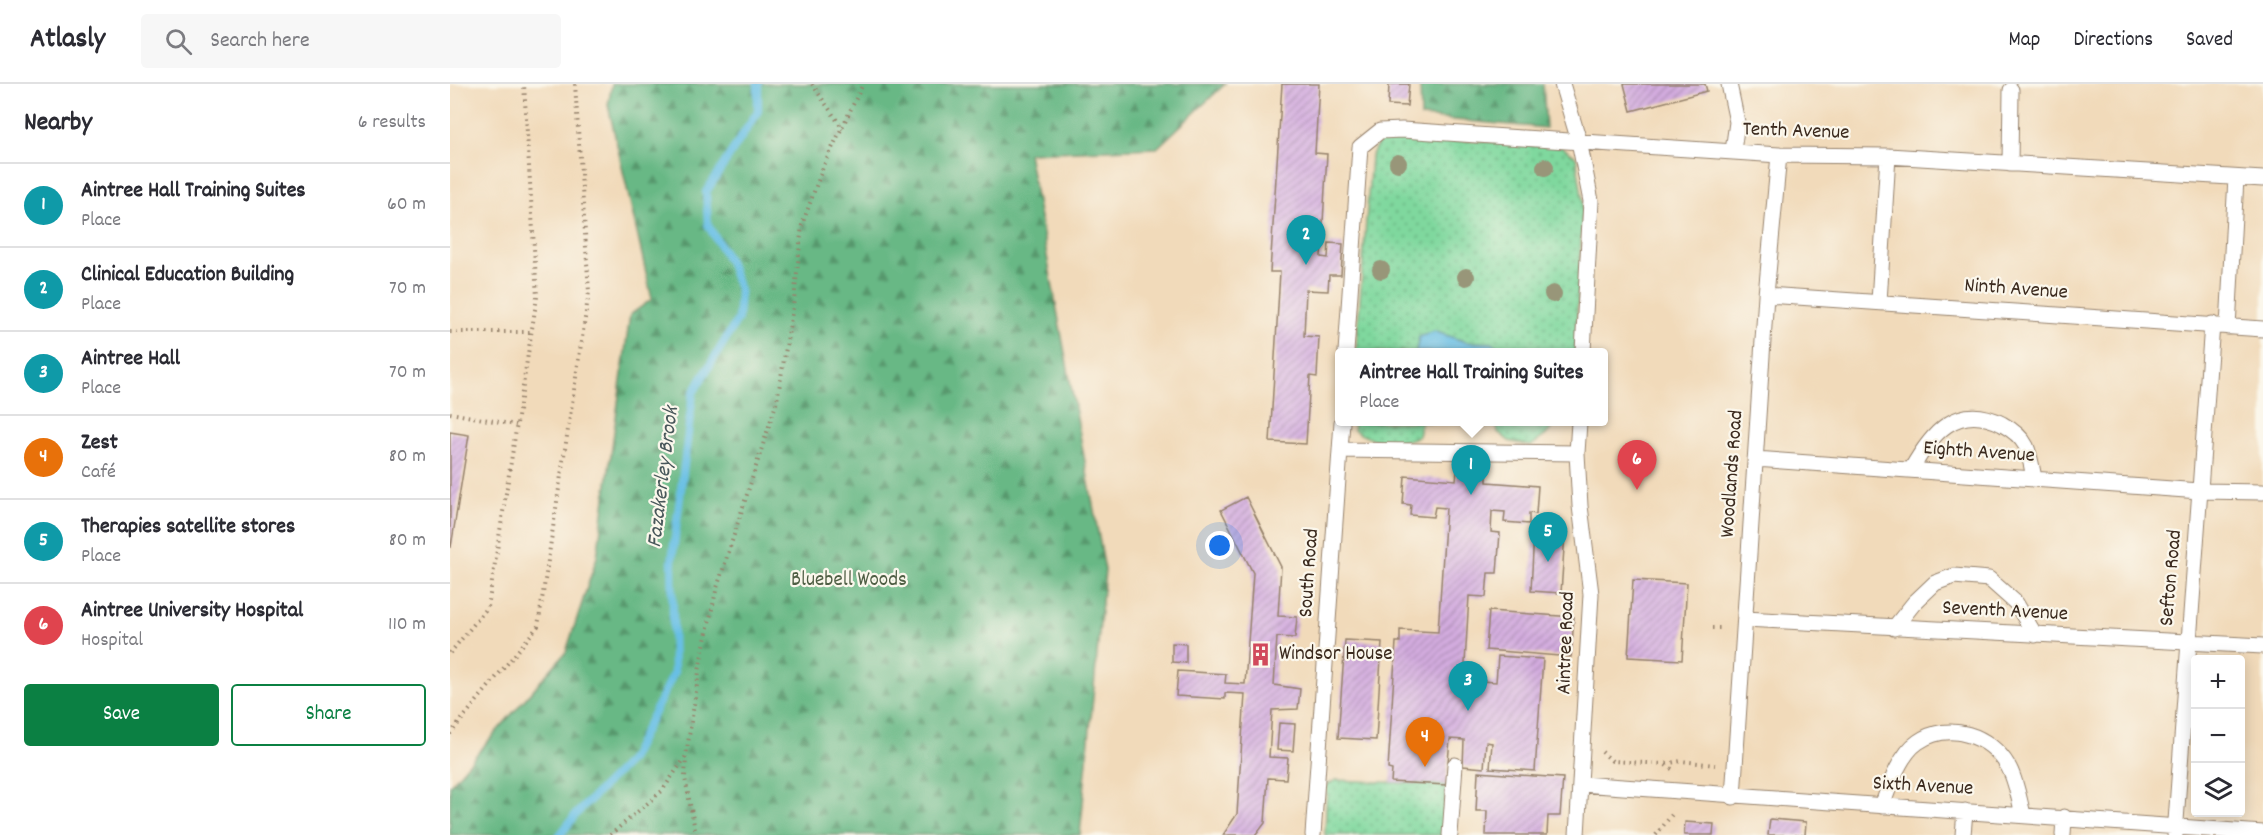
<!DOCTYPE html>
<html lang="en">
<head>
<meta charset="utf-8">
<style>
  body { margin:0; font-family:Dekko,sans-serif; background:#f7f7f7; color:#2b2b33 }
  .controls { position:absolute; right:18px; bottom:18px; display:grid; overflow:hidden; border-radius:6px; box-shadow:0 3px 15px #0003 }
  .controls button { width:54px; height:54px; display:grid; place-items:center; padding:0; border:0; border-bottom:2px solid #e1e1e2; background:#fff; color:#2b2b33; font:30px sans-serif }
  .you { position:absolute; left:770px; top:462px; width:21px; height:21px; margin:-15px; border:4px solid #fff; border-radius:50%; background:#1a73e8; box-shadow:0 0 0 9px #1a73e833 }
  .badge { display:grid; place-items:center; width:39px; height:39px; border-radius:50%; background:#0b8043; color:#fff; font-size:20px; font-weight:700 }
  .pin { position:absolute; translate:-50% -50px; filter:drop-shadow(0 2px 3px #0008) }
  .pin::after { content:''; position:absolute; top:32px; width:21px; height:18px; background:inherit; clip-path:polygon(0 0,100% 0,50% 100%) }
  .popup { position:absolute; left:885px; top:264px; width:273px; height:78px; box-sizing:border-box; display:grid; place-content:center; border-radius:6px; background:#fff; filter:drop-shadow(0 2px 4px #0005); font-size:20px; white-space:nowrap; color:#7c7c81 }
  .popup b { font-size:22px; color:#2b2b33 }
  .popup::after { content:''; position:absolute; left:50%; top:100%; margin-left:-12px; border:12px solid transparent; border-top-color:#fff }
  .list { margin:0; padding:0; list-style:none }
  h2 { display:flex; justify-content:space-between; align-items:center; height:78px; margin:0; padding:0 24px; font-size:26px }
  h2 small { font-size:20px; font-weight:400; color:#7c7c81 }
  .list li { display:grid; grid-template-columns:39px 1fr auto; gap:18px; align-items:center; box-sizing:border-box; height:84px; padding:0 24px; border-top:2px solid #e1e1e2 }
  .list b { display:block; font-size:22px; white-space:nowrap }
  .list p { margin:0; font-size:20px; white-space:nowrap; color:#7c7c81 }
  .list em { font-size:20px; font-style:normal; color:#7c7c81 }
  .actions { display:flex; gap:12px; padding:18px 24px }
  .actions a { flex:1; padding:14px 0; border:2px solid #0b8043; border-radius:6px; text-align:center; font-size:21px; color:#0b8043 }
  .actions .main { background:#0b8043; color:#fff }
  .icon { flex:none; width:33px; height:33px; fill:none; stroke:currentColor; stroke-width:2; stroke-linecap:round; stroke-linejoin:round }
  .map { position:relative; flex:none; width:1813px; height:751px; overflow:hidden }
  header { display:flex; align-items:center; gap:36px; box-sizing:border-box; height:84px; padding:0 30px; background:#fff; border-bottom:2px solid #e1e1e2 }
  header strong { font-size:28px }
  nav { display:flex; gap:33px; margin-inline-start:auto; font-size:21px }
  .search { width:420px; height:54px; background:#f7f7f7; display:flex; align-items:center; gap:15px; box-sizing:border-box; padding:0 21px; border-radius:6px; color:#7c7c81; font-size:22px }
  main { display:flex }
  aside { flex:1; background:#fff }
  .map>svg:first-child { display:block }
  .grass { fill:url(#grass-dots); stroke:#5d815e; stroke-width:1.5 }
  .forest { fill:url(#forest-firs); stroke:#517152; stroke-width:1.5 }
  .water { fill:#68bfe5; stroke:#527482; stroke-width:1.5 }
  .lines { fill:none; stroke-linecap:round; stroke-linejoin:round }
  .stream { stroke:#68bfe5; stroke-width:8 }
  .building { fill:url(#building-hatch) }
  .lane-casing { stroke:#96826c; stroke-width:17 }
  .path { stroke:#96826c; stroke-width:4; stroke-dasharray:1.5 4.5; stroke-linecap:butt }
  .lane { stroke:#fff; stroke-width:15 }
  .tree { fill:#989679 }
  .labels { text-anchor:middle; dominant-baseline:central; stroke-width:4.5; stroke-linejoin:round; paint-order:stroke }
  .street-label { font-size:21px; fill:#3b2a1e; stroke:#fbf7ec }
  .park-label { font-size:21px; fill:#4f5e44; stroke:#fbf7ec }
  .poi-label { font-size:21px; fill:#3b2a1e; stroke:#fbf7ec; text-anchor:start }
  .water-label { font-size:22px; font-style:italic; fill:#48575a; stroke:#fbf7ec }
</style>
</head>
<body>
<header>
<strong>Atlasly</strong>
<div class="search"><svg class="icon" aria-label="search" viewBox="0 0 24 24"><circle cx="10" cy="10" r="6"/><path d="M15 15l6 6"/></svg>Search here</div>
<nav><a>Map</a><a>Directions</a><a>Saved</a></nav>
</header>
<main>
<aside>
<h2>Nearby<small>6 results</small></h2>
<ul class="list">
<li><span class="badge" style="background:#0f9aa8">1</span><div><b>Aintree Hall Training Suites</b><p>Place</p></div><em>60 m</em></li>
<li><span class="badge" style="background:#0f9aa8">2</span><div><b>Clinical Education Building</b><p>Place</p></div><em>70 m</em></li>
<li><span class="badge" style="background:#0f9aa8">3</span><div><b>Aintree Hall</b><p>Place</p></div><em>70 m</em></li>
<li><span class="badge" style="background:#e8710a">4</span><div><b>Zest</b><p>Café</p></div><em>80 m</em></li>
<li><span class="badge" style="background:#0f9aa8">5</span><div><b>Therapies satellite stores</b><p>Place</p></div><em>80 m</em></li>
<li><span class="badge" style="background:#e0444e">6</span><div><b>Aintree University Hospital</b><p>Hospital</p></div><em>110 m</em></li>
</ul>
<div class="actions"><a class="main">Save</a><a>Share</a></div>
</aside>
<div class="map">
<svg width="1813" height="751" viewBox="0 0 1813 751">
  <defs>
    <pattern id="grass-dots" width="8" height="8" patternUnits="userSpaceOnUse" patternTransform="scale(1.5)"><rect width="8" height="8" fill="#7fd89e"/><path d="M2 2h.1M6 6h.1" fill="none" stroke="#69af80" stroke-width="1.8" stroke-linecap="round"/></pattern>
    <pattern id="forest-firs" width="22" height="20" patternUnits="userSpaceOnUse" patternTransform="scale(1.5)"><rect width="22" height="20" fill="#67b885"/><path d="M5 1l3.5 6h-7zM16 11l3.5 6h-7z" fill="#56966c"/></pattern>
    <pattern id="building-hatch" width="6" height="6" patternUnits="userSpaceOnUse" patternTransform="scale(1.5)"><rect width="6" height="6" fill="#d3acdf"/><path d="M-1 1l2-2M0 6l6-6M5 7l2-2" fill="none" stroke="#ac8cb4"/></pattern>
  </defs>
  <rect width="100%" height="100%" fill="#fbf7ec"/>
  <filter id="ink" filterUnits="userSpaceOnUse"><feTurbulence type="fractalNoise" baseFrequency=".0167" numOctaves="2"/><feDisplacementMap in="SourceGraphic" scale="12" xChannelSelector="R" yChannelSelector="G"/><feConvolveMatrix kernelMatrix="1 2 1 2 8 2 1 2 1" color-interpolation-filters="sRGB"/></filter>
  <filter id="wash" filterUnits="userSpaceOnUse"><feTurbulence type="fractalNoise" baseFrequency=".008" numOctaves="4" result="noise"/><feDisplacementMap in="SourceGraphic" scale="24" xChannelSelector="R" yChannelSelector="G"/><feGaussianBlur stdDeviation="1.35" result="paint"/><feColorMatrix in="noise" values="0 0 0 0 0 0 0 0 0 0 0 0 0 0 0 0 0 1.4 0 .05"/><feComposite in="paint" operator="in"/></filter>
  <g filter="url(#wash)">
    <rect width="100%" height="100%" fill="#f1daba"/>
    <path class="grass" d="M931,53L1109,61L1126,73L1133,118L1125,268H906L921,73Z
      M903,338H1107L1096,351L1081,362L1059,357L1048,348L1046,338H971L968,352C948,362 922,359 904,346Z
      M886,696L996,701L993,751H875L877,701Z"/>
    <path class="forest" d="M162,0H775L707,64L578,69L655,486L630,751H0V701L116,568L147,473L180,231L202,215L158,21Z
      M970,0H1093L1096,44L971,33Z"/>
    <path class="water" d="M984,247L1016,258L1042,259L1054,268H969L966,266L969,253Z"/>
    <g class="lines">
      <path class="stream" d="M110,751L127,729L180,676L224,589L222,477L243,309L288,235L290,208L279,177L258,141L256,108L308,27V0"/>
    </g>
    <g id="blocks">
      <path class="building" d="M832,0H869L865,69L877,70L871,173L878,174L879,159L893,160L891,191H879L878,207L856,206L854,252L869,253L867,293L860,292L856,360L820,358L830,188H820Z
        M939,0H959L957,22L938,21Z
        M1174,0H1255L1257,7L1181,27Z
        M0,348L19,351L1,463H0Z
        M1007,387L1037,389V398L1088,402L1086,430L1079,429V440L1054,438L1055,428L1042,427L1041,448L1050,449L1047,489H1038L1036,513L1019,512L1014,596L1046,598L1048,572L1093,575L1085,687L1040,684L1042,659L1036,658L1034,684L1013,682L1014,656L1000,655L996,701L941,698L942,686L938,685L946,558H950V546L988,548L996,424L985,423L983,433L960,431L961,421L953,420L955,392L1006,396Z
        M796,413L831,483L828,532L847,533L845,554L827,553L824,601L850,605L848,625L822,626L819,673L838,674L836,695L818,694L815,739L806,751H773L787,730L795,610L775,609V615L726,612L728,587L776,590L775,599L795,600L803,489L771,426Z
        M1084,447L1115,449L1111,509L1081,507Z
        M1183,496L1237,499L1232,576L1178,573Z
        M1039,527L1124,533L1121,573L1036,566Z
        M895,556L932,558L926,656L888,654Z
        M722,559L736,560V579L722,578Z
        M829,639L845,640L843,667L827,666Z
        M1028,688L1113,694L1110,732H1098L1097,751H1036L1037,727H1026Z
        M1320,735L1356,738L1355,751H1318Z
        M1235,738L1264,740L1263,751H1234Z"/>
    </g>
  </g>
  <g filter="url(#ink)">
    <use href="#blocks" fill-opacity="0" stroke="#96826c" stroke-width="1.5"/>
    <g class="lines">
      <defs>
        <path id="lane" d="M1112,0L1129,57L1141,117L1133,268
          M1279,0L1287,38L1283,67
          M1560,80L1561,6
          M1316,211L1813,245
          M1429,218L1438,72
          M1778,243L1786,94
          M896,268L910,63L930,47L952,46L1329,71L1438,72L1813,95
          M890,366L1127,369
          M1305,375L1750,407L1813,408
          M1461,386C1481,350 1507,317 1552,340C1561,345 1571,352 1576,362C1580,371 1582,384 1584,394
          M1295,535L1813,562
          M1444,544L1464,519L1485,499L1504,492L1539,495L1566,519L1585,551
          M1131,700L1813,749
          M1283,713L1316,211L1329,71
          M1432,722C1439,703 1450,670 1468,658C1499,637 1540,651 1558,682C1566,695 1569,716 1573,730
          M863,751L892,338
          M1000,751L1005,681
          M1127,751L1141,510L1130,422L1127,369L1129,338
          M1513,751L1515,727
          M1613,751L1614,733
          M1725,751L1762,240"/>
      </defs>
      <use href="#lane" class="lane-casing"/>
      <path class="path" d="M362,0L393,45
        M0,248H81
        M0,329L66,341
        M1262,544H1274
        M0,569L38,523L87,213L74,0
        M0,650L88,542L139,208L125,0
        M1152,668L1162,677L1214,680
        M1222,685L1214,680L1231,677L1265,681
        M160,751L212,707L236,672
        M246,751L235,694L236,672L251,575L266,507L327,317L344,216L352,141L373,83L413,0
        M1206,751L1224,728"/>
      <use href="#lane" class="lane"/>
    </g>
    <g class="tree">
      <circle cx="948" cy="79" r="9"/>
      <circle cx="1095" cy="83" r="9"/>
      <circle cx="931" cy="186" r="9"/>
      <circle cx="1016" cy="193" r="9"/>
      <circle cx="1103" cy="210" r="9"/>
    </g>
  </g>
  <defs>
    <symbol id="building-bare" viewBox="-9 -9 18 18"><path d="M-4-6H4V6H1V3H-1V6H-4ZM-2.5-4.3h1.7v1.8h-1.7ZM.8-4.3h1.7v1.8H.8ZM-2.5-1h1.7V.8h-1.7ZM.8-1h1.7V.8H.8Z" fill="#d1495b" stroke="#fbf7ec" stroke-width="2.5" paint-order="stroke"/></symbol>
  </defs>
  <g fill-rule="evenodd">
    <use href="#building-bare" x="794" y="554" width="33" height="33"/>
  </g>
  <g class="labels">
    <g class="street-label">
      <text transform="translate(1346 48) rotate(2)">Tenth Avenue</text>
      <text transform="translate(1566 206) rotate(4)">Ninth Avenue</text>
      <text transform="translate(1529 369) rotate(4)">Eighth Avenue</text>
      <text transform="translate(1283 390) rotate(-86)">Woodlands Road</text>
      <text transform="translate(860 489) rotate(-86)">South Road</text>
      <text transform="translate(1722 494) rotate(-85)">Sefton Road</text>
      <text transform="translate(1555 528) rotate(3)">Seventh Avenue</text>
      <text transform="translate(1117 559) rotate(-88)">Aintree Road</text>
      <text transform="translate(1473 703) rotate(3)">Sixth Avenue</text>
    </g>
    <g class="park-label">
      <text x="399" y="497">Bluebell Woods</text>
    </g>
    <g class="poi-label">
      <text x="829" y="571">Windsor House</text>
    </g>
    <g class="water-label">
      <text transform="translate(214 393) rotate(-83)">Fazakerley Brook</text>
    </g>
  </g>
</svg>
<div class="controls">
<button>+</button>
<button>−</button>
<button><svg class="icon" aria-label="layers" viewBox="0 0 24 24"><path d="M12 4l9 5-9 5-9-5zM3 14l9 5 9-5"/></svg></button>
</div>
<div class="you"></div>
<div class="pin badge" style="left:1021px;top:411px;background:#0f9aa8">1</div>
<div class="popup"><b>Aintree Hall Training Suites</b>Place</div>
<div class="pin badge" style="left:856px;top:181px;background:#0f9aa8">2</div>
<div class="pin badge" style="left:1018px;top:627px;background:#0f9aa8">3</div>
<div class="pin badge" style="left:975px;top:683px;background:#e8710a">4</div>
<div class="pin badge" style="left:1098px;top:478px;background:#0f9aa8">5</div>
<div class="pin badge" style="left:1187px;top:406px;background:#e0444e">6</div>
</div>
</main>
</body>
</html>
